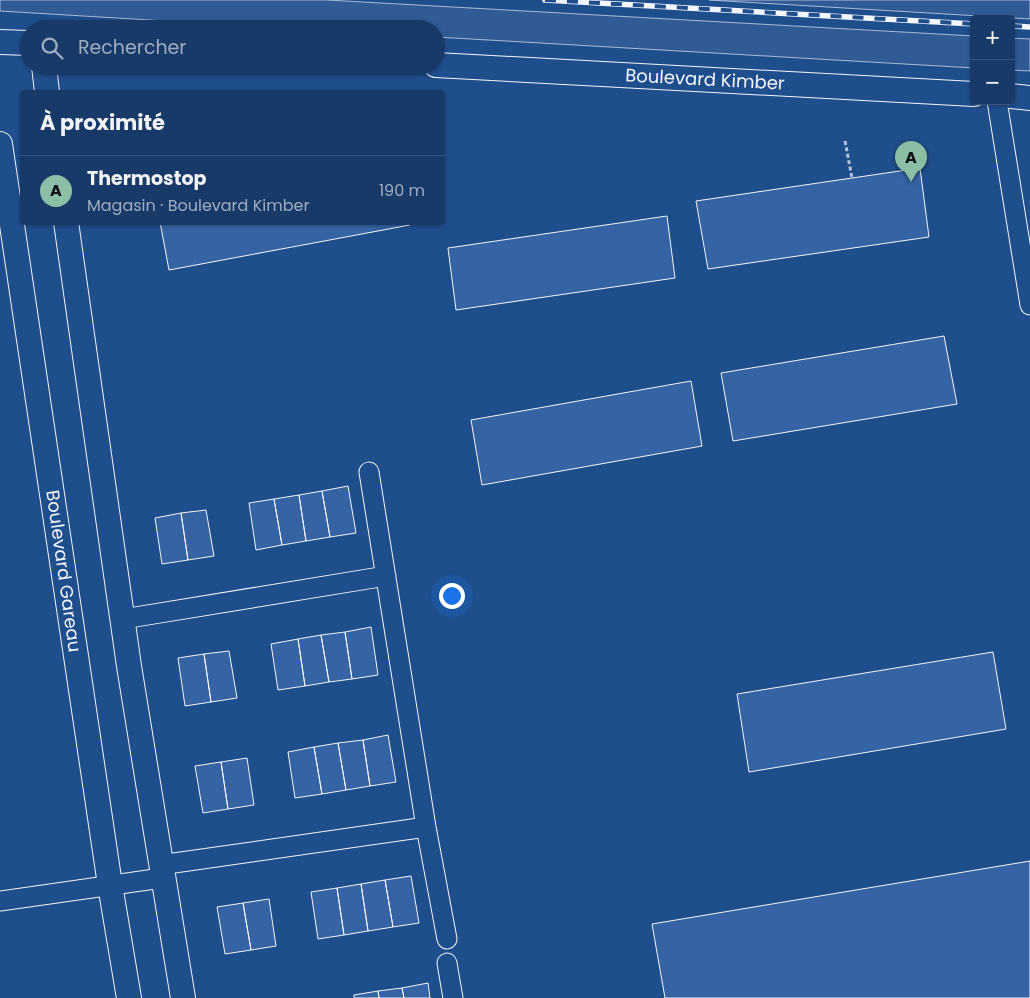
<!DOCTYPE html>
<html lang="fr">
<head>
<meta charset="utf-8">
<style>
  body { margin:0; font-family:Poppins,sans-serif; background:#20416f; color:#f1f3f6 }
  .controls { position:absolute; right:15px; top:15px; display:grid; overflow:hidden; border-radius:5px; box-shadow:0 1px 4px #0004 }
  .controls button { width:45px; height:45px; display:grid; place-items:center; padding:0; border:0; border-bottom:1px solid #36547d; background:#173a69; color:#f1f3f6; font:25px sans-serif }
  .you { position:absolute; left:451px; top:595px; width:18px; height:18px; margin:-12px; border:4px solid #fff; border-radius:50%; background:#1a73e8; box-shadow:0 0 0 8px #1a73e833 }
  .badge { display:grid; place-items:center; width:32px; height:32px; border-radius:50%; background:#8abfa5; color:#111; font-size:16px; font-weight:700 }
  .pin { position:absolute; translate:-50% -41px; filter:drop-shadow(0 1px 2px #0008) }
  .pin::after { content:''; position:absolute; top:26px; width:18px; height:15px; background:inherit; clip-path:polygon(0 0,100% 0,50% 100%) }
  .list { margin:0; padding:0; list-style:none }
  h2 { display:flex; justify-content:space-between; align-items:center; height:65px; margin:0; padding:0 20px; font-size:21px }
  h2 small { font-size:16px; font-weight:400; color:#9eadc0 }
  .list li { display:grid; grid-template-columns:32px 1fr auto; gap:15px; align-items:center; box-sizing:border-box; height:70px; padding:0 20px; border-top:1px solid #36547d }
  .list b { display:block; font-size:19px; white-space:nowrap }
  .list p { margin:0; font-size:16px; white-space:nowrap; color:#9eadc0 }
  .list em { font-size:16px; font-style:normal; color:#9eadc0 }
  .icon { flex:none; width:28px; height:28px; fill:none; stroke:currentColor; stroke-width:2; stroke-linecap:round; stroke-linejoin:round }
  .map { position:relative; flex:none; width:1030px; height:998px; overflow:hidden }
  .search { position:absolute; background:#173a69; box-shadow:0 1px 4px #0004; left:20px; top:20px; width:425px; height:55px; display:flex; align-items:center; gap:12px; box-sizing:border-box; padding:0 18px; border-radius:28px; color:#9eadc0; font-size:19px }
  .panel { position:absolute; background:#173a69; box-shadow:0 1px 4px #0004; left:20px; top:90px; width:425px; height:135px; border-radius:5px }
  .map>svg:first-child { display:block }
  .built { fill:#305b95; stroke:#a8bbd7 }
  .building { fill:#3563a3; stroke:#f2f6ff }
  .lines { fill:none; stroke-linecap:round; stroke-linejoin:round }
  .minor-casing { stroke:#f2f6ff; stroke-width:21 }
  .tertiary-casing { stroke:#f2f6ff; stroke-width:26 }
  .path { stroke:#b3c4dc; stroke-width:3; stroke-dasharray:4 2.5; stroke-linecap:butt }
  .minor { stroke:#1f4e8c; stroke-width:19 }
  .tertiary { stroke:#1f4e8c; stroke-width:24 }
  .rail-casing { stroke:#f2f6ff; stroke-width:5.5 }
  .rail { stroke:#1f4e8c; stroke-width:4; stroke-dasharray:11; stroke-linecap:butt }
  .labels { text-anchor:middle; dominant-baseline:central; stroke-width:4; stroke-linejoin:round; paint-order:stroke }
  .street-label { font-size:18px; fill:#f2f6ff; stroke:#1f4e8c }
</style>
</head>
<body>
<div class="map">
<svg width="1030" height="998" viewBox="0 0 1030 998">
  <rect width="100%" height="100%" fill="#1f4e8c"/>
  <path class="built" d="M0,0H327L974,36V68L436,37V29H300L0,11Z
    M709,0H1030V19Z
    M1011,38L1030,39V71L1011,70Z"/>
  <path class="building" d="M920,168L929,237L708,269L696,201Z
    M667,216L675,278L456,310L448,248Z
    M160,222H409L410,225L169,270Z
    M944,336L957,404L733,441L721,373Z
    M691,381L702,446L482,485L471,420Z
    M348,486L356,533L330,537L322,491Z
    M322,491L330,537L306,541L299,495Z
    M299,495L306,541L282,545L274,499Z
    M274,499L282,545L256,550L249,503Z
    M206,510L214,556L188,560L181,513Z
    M181,513L188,560L162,564L155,518Z
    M371,627L378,675L352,679L345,632Z
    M345,632L352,679L329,682L321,635Z
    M321,635L329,682L305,686L298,639Z
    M298,639L305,686L278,690L271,644Z
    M229,651L237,698L211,702L204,654Z
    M993,652L1006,729L749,772L737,694Z
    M204,654L211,702L185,706L178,658Z
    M388,735L396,782L370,786L363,740Z
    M363,740L370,786L346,790L338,743Z
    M338,743L346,790L322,794L314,747Z
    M314,747L322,794L295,798L288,752Z
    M247,758L254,805L228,809L221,762Z
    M221,762L228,809L203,813L195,766Z
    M1030,861V998H665L652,924Z
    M411,876L419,923L393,927L385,880Z
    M385,880L393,927L368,931L361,884Z
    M361,884L368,931L344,935L337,888Z
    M337,888L344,935L318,939L311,892Z
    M269,899L276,946L251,950L243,903Z
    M243,903L251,950L225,954L217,907Z
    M428,983L430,998H404L402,988Z
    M402,988L404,998H379L378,991Z
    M378,991L379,998H354V995Z"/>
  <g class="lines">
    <defs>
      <path id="minor" d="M997,101L1030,305
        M369,472L426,827L447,939
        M123,619L386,576
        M160,865L426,827
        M0,901L162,878
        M447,963L453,998"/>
      <path id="tertiary" d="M0,42L29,43
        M436,65L974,94
        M44,66L47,92
        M1011,96L1030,98
        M0,144L110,885L129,998
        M66,222L129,666L183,998"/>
    </defs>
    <use href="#minor" class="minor-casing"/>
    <use href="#tertiary" class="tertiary-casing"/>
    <path class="path" d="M845,141L852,178"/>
    <use href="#minor" class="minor"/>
    <use href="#tertiary" class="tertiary"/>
    <defs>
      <path id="rail" d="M545,0L974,24
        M1011,26L1030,27"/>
    </defs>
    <use href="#rail" class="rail-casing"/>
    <use href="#rail" class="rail"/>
  </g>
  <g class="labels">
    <g class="street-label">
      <text transform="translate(705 79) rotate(3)">Boulevard Kimber</text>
      <text transform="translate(64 571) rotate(82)">Boulevard Gareau</text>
    </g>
  </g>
</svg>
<div class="controls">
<button>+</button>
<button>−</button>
</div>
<div class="you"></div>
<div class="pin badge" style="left:911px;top:182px">A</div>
<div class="search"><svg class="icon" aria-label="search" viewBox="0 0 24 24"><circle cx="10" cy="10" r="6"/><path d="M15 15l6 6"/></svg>Rechercher</div>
<section class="panel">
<h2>À proximité<small></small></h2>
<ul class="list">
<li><span class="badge">A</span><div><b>Thermostop</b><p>Magasin · Boulevard Kimber</p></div><em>190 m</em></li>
</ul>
</section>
</div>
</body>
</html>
